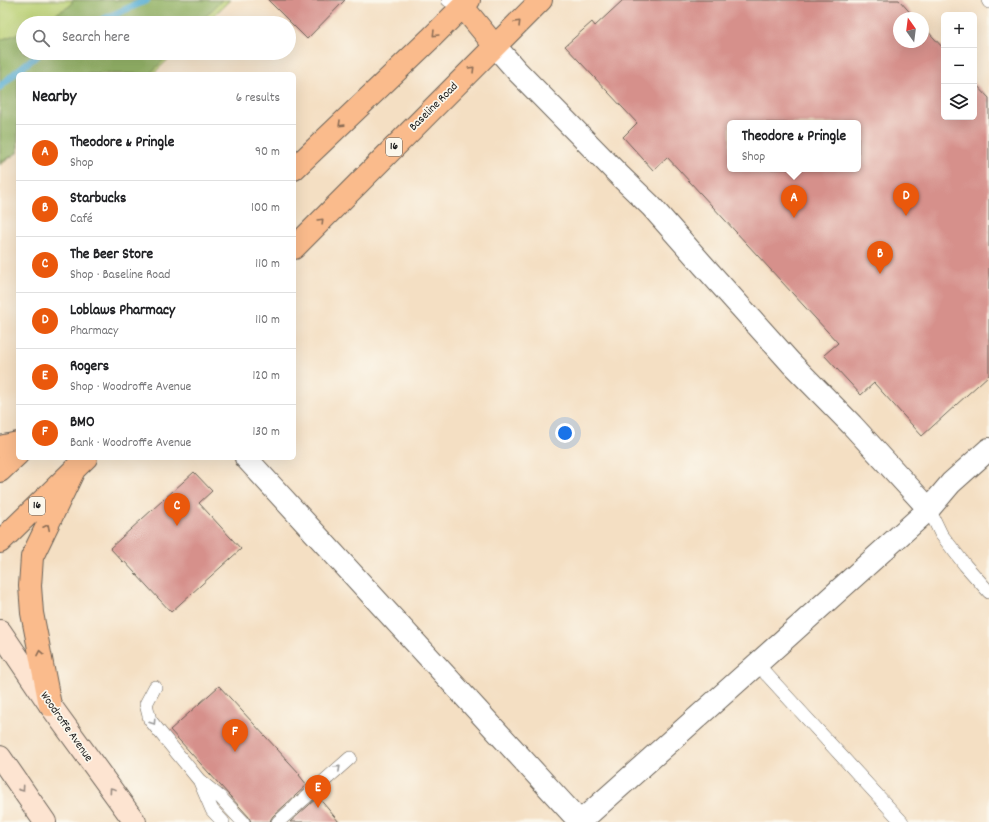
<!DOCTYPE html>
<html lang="en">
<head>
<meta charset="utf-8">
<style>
  body { margin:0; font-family:Dekko,sans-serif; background:#f2f2f2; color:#202124 }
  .controls { position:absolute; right:12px; top:12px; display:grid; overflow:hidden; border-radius:6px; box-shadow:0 4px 16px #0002 }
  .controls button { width:36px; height:36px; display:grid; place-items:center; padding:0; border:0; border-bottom:1px solid #e0e0e0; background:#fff; color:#202124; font:20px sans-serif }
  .compass { position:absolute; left:893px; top:12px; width:36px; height:36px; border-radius:50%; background:#fff; box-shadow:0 4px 16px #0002; rotate:346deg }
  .you { position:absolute; left:565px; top:433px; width:14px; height:14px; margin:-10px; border:3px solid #fff; border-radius:50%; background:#1a73e8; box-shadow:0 0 0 6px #1a73e833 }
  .badge { display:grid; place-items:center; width:26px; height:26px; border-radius:50%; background:#ea580c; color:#fff; font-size:13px; font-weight:700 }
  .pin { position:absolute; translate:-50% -33px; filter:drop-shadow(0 1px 2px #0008) }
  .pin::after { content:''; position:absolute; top:21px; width:14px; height:12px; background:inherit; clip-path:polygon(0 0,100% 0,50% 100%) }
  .popup { position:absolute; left:727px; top:120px; width:134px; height:52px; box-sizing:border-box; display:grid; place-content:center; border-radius:6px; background:#fff; filter:drop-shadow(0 1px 3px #0005); font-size:13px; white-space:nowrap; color:#757577 }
  .popup b { font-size:15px; color:#202124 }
  .popup::after { content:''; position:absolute; left:50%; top:100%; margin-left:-8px; border:8px solid transparent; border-top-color:#fff }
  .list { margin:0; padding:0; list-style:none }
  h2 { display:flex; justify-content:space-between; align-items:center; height:52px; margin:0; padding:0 16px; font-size:17px }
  h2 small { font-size:13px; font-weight:400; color:#757577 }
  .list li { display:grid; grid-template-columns:26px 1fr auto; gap:12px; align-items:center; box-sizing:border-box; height:56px; padding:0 16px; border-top:1px solid #e0e0e0 }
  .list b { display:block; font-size:15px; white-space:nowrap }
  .list p { margin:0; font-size:13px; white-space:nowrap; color:#757577 }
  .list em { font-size:13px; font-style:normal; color:#757577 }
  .icon { flex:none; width:22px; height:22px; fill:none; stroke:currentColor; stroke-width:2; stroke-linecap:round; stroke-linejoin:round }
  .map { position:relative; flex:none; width:989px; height:822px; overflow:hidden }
  .search { position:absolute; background:#fff; box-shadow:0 4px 16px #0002; left:16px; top:16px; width:280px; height:44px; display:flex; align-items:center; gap:10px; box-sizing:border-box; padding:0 14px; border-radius:22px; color:#757577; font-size:15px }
  .panel { position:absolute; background:#fff; box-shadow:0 4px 16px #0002; left:16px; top:72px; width:280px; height:388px; border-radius:6px }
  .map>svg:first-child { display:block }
  .green { fill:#bbd176; stroke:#6c7649 }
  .forest { fill:#94b367; stroke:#586842 }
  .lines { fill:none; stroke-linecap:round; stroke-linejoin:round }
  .stream { stroke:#58afd4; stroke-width:7 }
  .building { fill:#d6908b; fill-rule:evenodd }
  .lane-casing { stroke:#686056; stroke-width:14 }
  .street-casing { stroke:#686056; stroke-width:24 }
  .secondary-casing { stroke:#686056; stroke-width:24 }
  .primary-casing { stroke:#686056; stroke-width:24 }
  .lane { stroke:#fff; stroke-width:13 }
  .street { stroke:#fff; stroke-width:22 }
  .secondary { stroke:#fde4d1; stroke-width:22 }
  .primary { stroke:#fabb8c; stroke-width:22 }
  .oneway { stroke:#8b6c54 }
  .oneway2 { stroke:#999 }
  .oneway3 { stroke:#988a80 }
  .labels { text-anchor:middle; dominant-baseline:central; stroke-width:3.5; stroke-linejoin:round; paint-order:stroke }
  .shield { fill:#fbf7ec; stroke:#5f5e5a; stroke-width:1 }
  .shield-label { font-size:11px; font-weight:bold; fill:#1c1c1c }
  .street-label { font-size:12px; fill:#1c1c1c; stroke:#fbf7ec }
</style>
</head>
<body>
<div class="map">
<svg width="989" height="822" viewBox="0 0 989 822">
  <rect width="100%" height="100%" fill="#fbf7ec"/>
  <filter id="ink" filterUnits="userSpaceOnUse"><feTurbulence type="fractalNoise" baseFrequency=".025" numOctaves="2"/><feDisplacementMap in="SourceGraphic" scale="8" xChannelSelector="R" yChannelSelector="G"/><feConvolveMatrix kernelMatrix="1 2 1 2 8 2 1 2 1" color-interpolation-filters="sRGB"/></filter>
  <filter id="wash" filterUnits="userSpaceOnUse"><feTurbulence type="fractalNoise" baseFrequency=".012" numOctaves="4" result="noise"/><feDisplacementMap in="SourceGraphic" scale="16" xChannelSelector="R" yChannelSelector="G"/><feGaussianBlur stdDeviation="0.9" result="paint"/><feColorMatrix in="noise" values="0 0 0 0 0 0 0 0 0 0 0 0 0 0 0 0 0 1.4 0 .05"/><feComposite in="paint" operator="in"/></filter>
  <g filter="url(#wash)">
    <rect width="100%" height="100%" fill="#f4dfc3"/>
    <path class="green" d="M0,0H230L206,23H23V53H175L153,74H18V152L0,165Z"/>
    <path class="forest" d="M73,0H222L199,23H39L70,6Z
      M23,32V53H170L150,74H18V152L0,163V40Z"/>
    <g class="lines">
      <path class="stream" d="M95,23L147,0
        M0,87L15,73L40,53"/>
    </g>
    <g id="blocks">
      <path class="building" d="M268,0H345L307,39Z
        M623,0H899L915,18H899V42H923V26L944,49V117H974V82L989,98V375L922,436L874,383L861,395L824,355L838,343L667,157L653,170L623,137L637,123L565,46L592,22L595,26ZM730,123H858V169H730Z
        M194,472L212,491L199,503L241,549L171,612L124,561L123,562L110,548Z
        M219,686L300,774L299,775L307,785L273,816L271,819L270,822H251L249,817L170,730Z
        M318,797L339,822H290Z"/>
    </g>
  </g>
  <g filter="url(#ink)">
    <use href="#blocks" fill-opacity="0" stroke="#686056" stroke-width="1"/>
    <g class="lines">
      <defs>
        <path id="lane" d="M448,0L463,7
          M988,0L989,2
          M929,509L941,534L965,565L989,592
          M757,664L902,822
          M155,687L146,704L150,720L199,780L220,797L243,822
          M200,782L212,810L223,822
          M278,822L350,758"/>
        <path id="street" d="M495,46L517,71L621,177L651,206L703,265L791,363L852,425L929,509
          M246,458L580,822
          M580,822L757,664L929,509L951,483L989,449"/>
        <path id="secondary" d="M0,631L50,705L135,822
          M0,757L45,822"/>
        <path id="primary" d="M463,7L495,46
          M294,169L430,39L469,0
          M294,248L541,0
          M0,447L18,443
          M0,471L18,454
          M0,542L86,458
          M50,705L32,613L30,586L32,557L74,470"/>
      </defs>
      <use href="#lane" class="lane-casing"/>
      <use href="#street" class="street-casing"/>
      <use href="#secondary" class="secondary-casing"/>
      <use href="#primary" class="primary-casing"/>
      <use href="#lane" class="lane"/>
      <use href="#street" class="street"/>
      <use href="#secondary" class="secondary"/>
      <use href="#primary" class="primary"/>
    </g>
    <defs><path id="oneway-chevron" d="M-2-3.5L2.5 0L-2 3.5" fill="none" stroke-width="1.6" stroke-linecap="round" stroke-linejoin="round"/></defs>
    <g class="oneway">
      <use href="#oneway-chevron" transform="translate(518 23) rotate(-45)"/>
      <use href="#oneway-chevron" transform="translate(435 34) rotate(135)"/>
      <use href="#oneway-chevron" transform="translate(472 69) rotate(-45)"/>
      <use href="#oneway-chevron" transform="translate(341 124) rotate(136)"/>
      <use href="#oneway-chevron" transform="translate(321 221) rotate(-45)"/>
      <use href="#oneway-chevron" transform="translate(47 527) rotate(-64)"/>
      <use href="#oneway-chevron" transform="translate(40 653) rotate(-101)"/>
    </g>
    <g class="oneway2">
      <use href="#oneway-chevron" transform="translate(153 722) rotate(57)"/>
      <use href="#oneway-chevron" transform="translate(338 768) rotate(-42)"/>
    </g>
    <g class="oneway3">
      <use href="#oneway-chevron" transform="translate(22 789) rotate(55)"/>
      <use href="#oneway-chevron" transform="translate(112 790) rotate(-126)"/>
    </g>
  </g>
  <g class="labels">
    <g class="shield">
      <rect x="386" y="138" width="16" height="18" rx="3"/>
      <rect x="29" y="497" width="16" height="18" rx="3"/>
    </g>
    <g class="shield-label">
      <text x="394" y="147">16</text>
      <text x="37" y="506">16</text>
    </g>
    <g class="street-label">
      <text transform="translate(434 107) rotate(-45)">Baseline Road</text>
      <text transform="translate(66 727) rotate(55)">Woodroffe Avenue</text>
    </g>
  </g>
</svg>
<div class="controls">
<button>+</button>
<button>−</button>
<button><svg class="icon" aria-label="layers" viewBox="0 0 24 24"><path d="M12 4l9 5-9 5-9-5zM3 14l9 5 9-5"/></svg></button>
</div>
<svg class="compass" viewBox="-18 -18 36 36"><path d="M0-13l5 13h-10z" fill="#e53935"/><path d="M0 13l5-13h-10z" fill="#757577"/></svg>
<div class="you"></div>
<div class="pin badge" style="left:794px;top:218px">A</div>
<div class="popup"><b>Theodore &amp; Pringle</b>Shop</div>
<div class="pin badge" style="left:880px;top:274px">B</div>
<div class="pin badge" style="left:177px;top:526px">C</div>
<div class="pin badge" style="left:906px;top:216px">D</div>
<div class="pin badge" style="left:318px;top:808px">E</div>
<div class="pin badge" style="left:235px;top:752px">F</div>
<div class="search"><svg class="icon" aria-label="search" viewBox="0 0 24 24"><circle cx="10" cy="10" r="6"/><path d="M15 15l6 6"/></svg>Search here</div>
<section class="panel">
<h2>Nearby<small>6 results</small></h2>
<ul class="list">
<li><span class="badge">A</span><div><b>Theodore &amp; Pringle</b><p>Shop</p></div><em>90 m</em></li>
<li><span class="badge">B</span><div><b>Starbucks</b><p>Café</p></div><em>100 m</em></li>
<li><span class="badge">C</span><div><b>The Beer Store</b><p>Shop · Baseline Road</p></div><em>110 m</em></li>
<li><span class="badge">D</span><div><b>Loblaws Pharmacy</b><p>Pharmacy</p></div><em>110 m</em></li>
<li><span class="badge">E</span><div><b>Rogers</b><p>Shop · Woodroffe Avenue</p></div><em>120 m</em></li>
<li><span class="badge">F</span><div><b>BMO</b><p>Bank · Woodroffe Avenue</p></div><em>130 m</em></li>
</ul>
</section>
</div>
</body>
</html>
